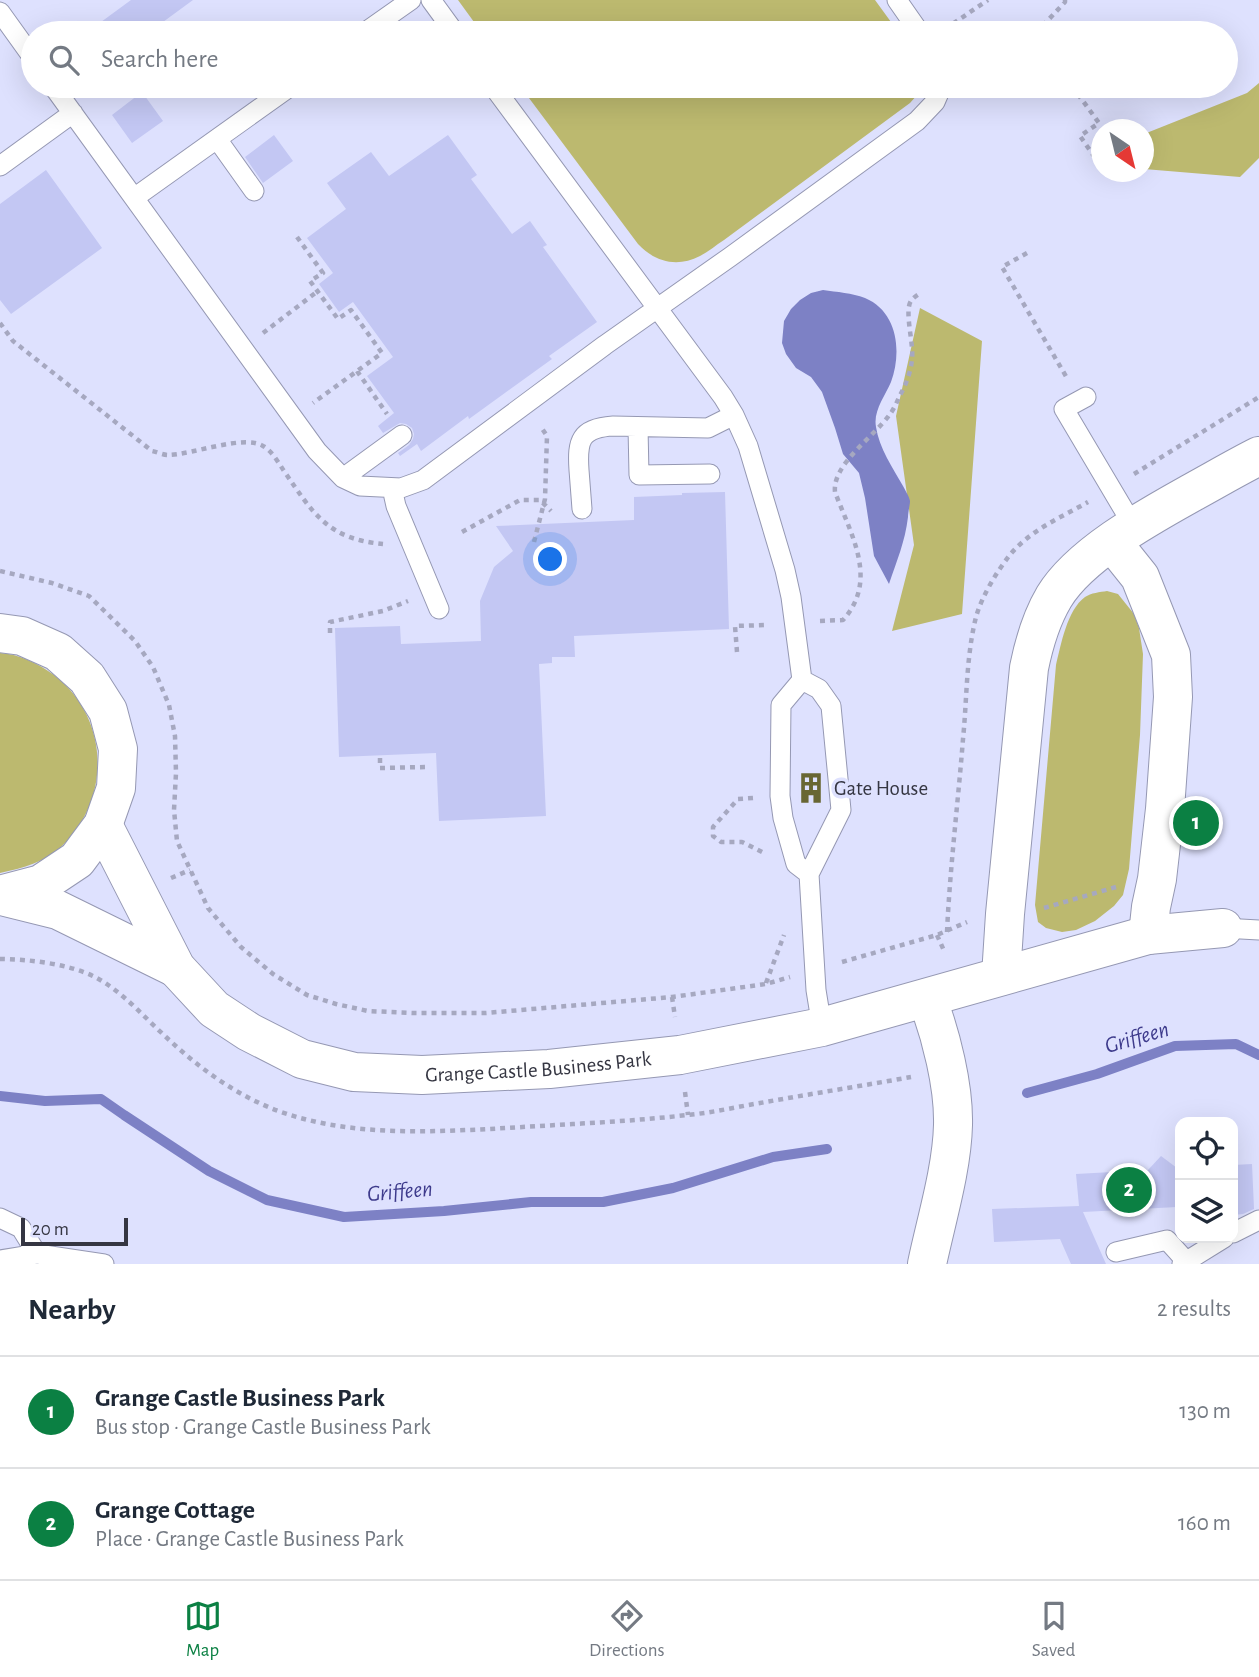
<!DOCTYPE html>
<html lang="en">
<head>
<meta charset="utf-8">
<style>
  body { margin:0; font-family:"Alegreya Sans",sans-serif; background:#f6f6f7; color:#1f2937 }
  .controls { position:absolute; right:21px; bottom:21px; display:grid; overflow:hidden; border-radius:14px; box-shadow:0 7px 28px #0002 }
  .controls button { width:63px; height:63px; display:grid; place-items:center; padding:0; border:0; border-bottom:2px solid #e0e1e3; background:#fff; color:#1f2937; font:35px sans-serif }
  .compass { position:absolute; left:1091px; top:119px; width:63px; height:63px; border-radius:50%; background:#fff; box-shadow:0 7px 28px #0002; rotate:145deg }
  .scale { position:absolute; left:21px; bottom:18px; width:107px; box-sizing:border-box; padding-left:7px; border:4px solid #353642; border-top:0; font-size:19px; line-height:24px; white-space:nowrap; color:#353642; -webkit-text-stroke:5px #dee1fe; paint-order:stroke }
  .you { position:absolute; left:551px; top:560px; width:24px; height:24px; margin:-18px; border:5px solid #fff; border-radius:50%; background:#1a73e8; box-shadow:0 0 0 10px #1a73e833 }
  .badge { display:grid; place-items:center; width:46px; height:46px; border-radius:50%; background:#0b8043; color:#fff; font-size:23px; font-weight:700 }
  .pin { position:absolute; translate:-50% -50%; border:4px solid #fff; box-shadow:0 2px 7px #0006 }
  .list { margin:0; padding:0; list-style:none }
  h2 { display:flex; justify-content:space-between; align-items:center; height:91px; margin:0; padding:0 28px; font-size:30px }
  h2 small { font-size:23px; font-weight:400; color:#747a83 }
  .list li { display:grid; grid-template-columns:46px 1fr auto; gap:21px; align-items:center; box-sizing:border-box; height:112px; padding:0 28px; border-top:2px solid #e0e1e3 }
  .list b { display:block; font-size:26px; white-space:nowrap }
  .list p { margin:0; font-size:23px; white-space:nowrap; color:#747a83 }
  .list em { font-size:23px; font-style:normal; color:#747a83 }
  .icon { flex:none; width:38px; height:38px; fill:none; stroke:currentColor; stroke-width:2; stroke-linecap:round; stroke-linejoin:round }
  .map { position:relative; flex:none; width:1259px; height:1264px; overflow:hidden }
  .search { position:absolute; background:#fff; box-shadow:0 7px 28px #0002; left:21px; right:21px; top:21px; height:77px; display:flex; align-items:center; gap:18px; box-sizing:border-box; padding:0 24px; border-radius:38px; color:#747a83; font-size:26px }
  .sheet { height:315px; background:#fff }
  nav { display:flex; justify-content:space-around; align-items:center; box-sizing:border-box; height:98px; border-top:2px solid #e0e1e3; background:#fff; font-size:19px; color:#747a83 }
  nav a { display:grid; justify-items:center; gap:4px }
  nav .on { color:#0b8043 }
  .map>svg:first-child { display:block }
  .green { fill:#bcb96f }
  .water { fill:#7d81c5 }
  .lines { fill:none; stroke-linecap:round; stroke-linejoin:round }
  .stream { stroke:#7d81c5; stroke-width:10 }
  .building { fill:#c3c7f3 }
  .lane-casing { stroke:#9598b3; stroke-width:21 }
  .street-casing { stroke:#9598b3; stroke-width:40 }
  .path { stroke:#a6a8c0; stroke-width:4.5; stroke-dasharray:5 5; stroke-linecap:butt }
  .lane { stroke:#fff; stroke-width:19 }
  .street { stroke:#fff; stroke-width:38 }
  .labels { text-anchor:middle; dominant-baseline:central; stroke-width:7; stroke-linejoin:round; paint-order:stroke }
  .poi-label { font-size:21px; fill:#353642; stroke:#dee1fe; text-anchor:start }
  .street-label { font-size:21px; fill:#353642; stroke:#dee1fe }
  .water-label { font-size:23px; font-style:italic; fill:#3e3b8c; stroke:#dee1fe }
</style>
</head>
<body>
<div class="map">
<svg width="1259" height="1264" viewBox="0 0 1259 1264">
  <rect width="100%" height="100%" fill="#dee1fe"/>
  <path class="green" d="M458,0H875L899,33H482Z
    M1259,83V158L1240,177L1144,169V134L1247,93Z
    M520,86H922L918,94L910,103L724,240C716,245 708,252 700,256C677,268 655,262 638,244Z
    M920,308L982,341L962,614L892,631L914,545L896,416Z
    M1107,591L1118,594L1134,614L1139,628L1143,654L1140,735L1129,869L1123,895L1114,906L1095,921L1076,930L1062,932L1046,928L1038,922L1035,905L1056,665C1061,645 1067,610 1085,597C1091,593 1100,592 1107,591Z
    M0,653C19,654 39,664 54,675C109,717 112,797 63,845C46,862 23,868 0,873Z"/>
  <path class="water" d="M823,290C837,292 852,293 865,298C898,312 902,352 891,382C885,396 873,411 876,427C879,448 893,468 903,486C905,490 909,496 910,501C910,505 908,512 908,517C905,542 897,560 889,584L874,556L865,498L859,473L843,454L835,428L822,392L811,377L796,368L786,354L782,343L784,321L791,309L800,300L811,293Z"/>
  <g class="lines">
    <path class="stream" d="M1027,1093L1097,1074L1175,1046L1236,1044L1259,1055
      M0,1096L45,1101L101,1099L124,1115L209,1171L267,1200L344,1217L444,1211L531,1202H603L673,1188L773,1157L827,1149"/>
  </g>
  <path class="building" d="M131,0H193L148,33H86Z
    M142,92L163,121L132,143L112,115Z
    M274,135L293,161L263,183L245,157Z
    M448,135L477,175L471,179L512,234L530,221L547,245L543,247L597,322L549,356L552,359L469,419L468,416L421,451L417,444L400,456L398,453L409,445L413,439L414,434L412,428L406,424L400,423L383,433L378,426L394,413L367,376L393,357L353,302L339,312L319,284L333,273L307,238L346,209L327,183L371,152L389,176Z
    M46,170L102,248L11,314L0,300V204Z
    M725,492L729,629L574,636L575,657H552V663L539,664L546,816L439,821L436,753L339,757L335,628L400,626L401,644L481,641L480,601L494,567L513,551L496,526L634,520V497L682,495V493Z
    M1161,1156L1177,1168H1180V1218H1177V1207L1083,1212L1106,1264H1071L1060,1239L994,1242L992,1209L1079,1206L1076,1174L1148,1170Z
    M1252,1164L1254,1209L1243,1214L1233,1215V1165Z"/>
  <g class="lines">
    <defs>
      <path id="lane" d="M431,0L455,33
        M897,0L920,33
        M0,12L33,58
        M364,33L411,0
        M53,86L317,451L343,478L360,486L401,488L423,480L605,345L730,257L917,121L935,102L942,86
        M493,86L723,397L734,415L748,446L785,570L791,597L802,680L781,705L780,796L783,818L796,864L809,874
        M217,139L254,191
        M0,166L73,113
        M134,198L291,86
        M1086,397L1064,409L1134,527
        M638,427L639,475L710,474
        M343,478L402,435
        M392,488L396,506L439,609
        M582,509C581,496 580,483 579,470C577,441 580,428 613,426L708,428L734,415
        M802,680L819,689L831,706L841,810L809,874L816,990L822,1027
        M1223,928L1259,930
        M0,1218L21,1228L37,1254
        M1233,1233L1259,1220
        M1116,1252L1167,1240L1186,1261
        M0,1260L37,1254L104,1264
        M1182,1264L1224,1238"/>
      <g id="street">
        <path d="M1112,542L1140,577L1171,655L1173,697L1165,809L1157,879L1151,907L1148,935"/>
        <path d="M0,633L22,636L58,652L87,678L108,711L118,749L116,788L103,825L77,860L41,884L0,895"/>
        <path id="s1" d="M103,825L176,968L214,1009L249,1032L302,1059L354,1072L422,1075L549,1069L680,1055L822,1027L1148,935L1223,928"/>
        <path d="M1,896L58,910L176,968"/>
        <path d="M1001,976L1005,914L1029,668C1034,643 1041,619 1054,597C1080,554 1150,516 1193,492C1215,480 1237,467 1259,456"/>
        <path d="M927,1264C936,1221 952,1169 953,1125C954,1086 941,1035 927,998"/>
      </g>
    </defs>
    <use href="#lane" class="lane-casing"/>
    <use href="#street" class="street-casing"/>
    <path class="path" d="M945,29L988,0
      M1036,33L1065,2V0
      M1072,86L1099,123L1080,136L1098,162
      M297,237L323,273L310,281L338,319L351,310L382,353L313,403
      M1027,253L1002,267L1067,378
      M0,323L13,341L152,451C157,452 163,455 168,455C191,455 244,434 263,446C272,451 278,462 284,471C313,513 327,539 383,544
      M263,333L318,291
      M357,371L387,414
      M1134,474L1259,397
      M462,532L520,500H540L551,511
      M534,542L545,499L547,436L541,427
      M0,571L52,583L89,596L135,641L153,667L169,705L175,736L176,773L174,810L177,841L208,908L241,947L273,974L307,995L336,1004L368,1011L413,1013H486L672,997L766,984L790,977
      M820,621L843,620C879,580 851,535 835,492C832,464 875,436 890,414C894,409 897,402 900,395C906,385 911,371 912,359C914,344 904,311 911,301C913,298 916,296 919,294
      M330,633V622L383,611L408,601
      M737,652L735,626L766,625
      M380,758V768L427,767
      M753,798L738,799L713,827V836L721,842H742L764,853
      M171,878L190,870
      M1044,908L1116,887
      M947,932C950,867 958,803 963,739C967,699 966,657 976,617C982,596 996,573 1009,556C1030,530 1060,518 1088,502
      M937,935L945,953
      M0,959C28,959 68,964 93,976C121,990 143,1016 166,1037C200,1069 237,1096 281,1112C353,1137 432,1132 507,1128C567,1124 627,1122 687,1115C711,1113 736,1107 760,1103C810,1094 861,1086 911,1077
      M842,962L937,935L967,922
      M766,983L784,935
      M672,997L675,1017
      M685,1092L688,1115"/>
    <use href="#lane" class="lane"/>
    <use href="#street" class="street"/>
  </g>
  <defs>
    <symbol id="building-bare" viewBox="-9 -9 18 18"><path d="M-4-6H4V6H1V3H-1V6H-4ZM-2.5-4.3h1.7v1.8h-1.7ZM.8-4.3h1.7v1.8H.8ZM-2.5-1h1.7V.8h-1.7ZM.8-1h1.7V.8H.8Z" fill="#686633" stroke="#dee1fe" stroke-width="2.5" paint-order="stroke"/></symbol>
  </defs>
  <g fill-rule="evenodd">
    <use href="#building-bare" x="789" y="766" width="44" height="44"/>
  </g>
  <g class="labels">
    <g class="poi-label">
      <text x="834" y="788">Gate House</text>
    </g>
    <g class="street-label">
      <text stroke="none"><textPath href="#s1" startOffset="556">Grange Castle Business Park</textPath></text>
    </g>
    <g class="water-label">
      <text transform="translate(1137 1038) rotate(-16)">Griffeen</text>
      <text transform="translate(400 1192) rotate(-5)">Griffeen</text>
    </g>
  </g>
</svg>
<div class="controls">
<button><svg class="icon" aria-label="locate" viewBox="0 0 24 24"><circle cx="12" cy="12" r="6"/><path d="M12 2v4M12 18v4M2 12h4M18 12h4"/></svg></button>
<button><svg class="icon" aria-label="layers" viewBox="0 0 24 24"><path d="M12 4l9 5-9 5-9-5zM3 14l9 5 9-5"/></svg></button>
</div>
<svg class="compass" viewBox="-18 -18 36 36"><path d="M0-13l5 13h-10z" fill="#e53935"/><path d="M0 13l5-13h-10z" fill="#747a83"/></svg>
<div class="scale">20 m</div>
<div class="you"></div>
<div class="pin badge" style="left:1196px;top:823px">1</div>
<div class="pin badge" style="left:1129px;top:1190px">2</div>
<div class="search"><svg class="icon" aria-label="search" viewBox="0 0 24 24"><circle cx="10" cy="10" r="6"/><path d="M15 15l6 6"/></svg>Search here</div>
</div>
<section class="sheet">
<h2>Nearby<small>2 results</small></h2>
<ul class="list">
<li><span class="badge">1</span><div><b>Grange Castle Business Park</b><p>Bus stop · Grange Castle Business Park</p></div><em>130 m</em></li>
<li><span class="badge">2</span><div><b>Grange Cottage</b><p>Place · Grange Castle Business Park</p></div><em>160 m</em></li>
</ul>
</section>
<nav>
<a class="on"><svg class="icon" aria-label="map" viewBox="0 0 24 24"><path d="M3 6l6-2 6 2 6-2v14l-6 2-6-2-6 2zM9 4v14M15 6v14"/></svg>Map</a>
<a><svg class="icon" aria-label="directions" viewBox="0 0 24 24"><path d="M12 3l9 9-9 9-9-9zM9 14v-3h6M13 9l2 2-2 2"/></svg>Directions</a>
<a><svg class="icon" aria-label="saved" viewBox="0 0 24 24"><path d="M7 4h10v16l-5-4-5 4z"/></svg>Saved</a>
</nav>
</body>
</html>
